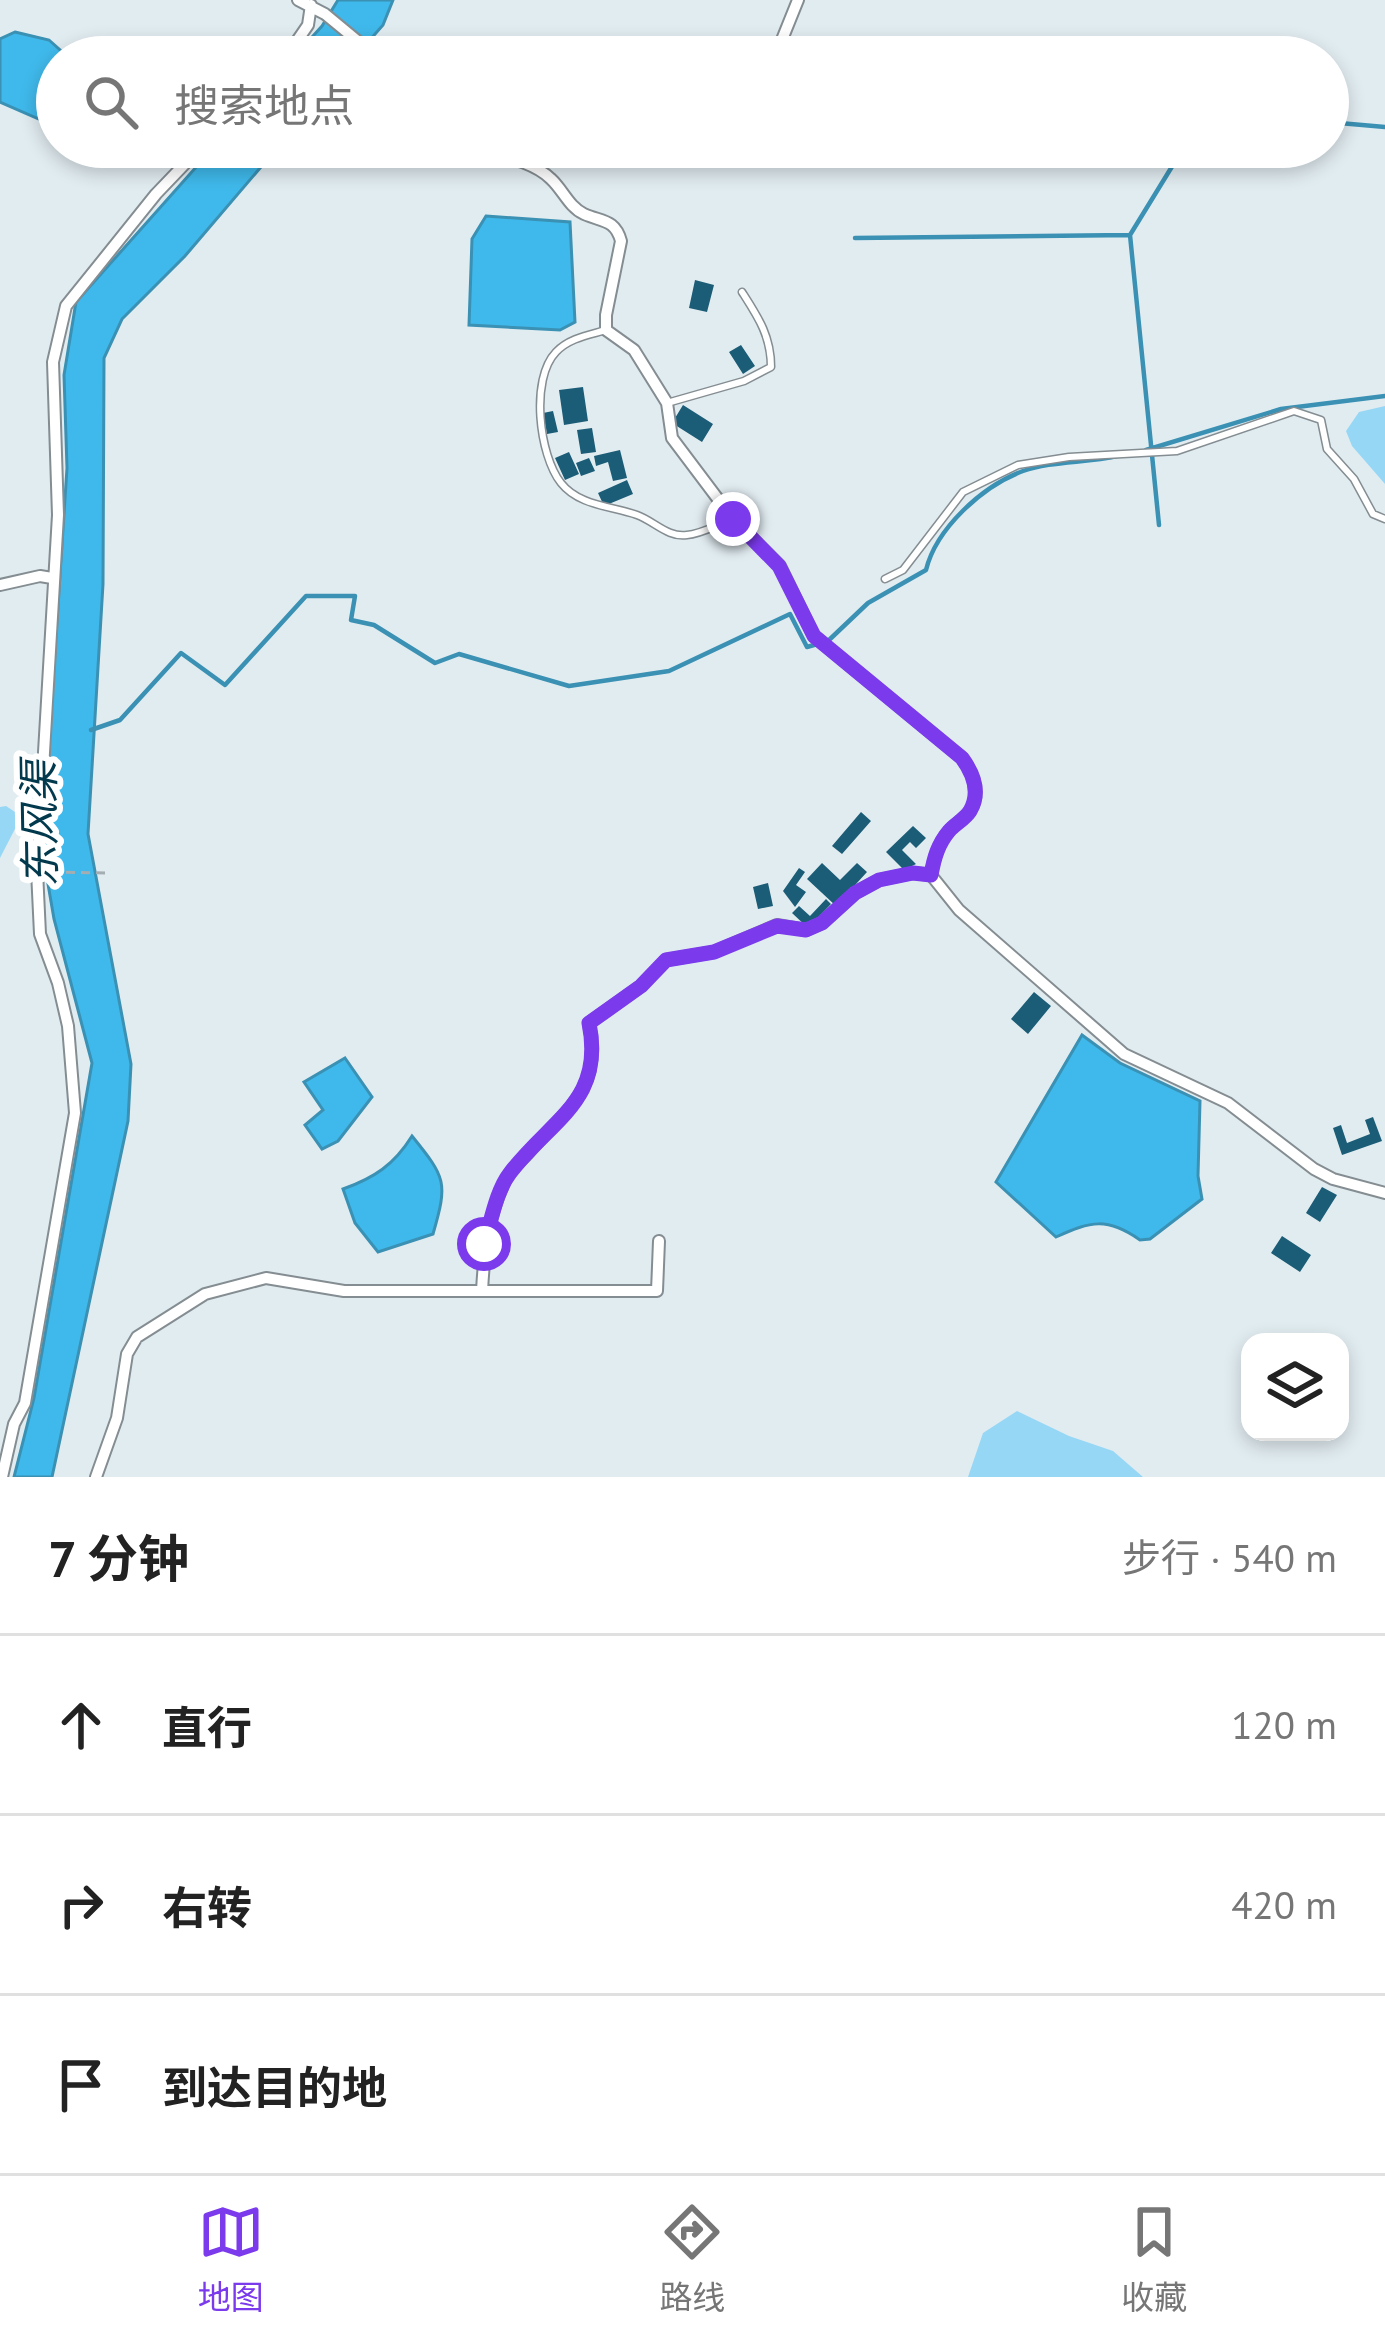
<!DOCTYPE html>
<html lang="zh">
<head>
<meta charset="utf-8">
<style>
  body { margin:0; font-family:"PT Sans","Noto Sans SC",sans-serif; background:#f2f2f2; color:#222 }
  .controls { position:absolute; right:36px; bottom:36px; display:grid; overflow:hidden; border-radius:24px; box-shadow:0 6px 18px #0003 }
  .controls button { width:108px; height:108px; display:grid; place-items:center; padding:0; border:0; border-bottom:3px solid #e0e0e0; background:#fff; color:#222; font:60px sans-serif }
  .stop { position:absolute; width:36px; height:36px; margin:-27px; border:9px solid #7c3aed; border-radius:50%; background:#fff }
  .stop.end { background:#7c3aed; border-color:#fff; box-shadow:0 3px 12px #0008 }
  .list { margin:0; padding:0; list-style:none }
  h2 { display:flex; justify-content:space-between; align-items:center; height:156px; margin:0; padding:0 48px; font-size:51px }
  h2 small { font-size:39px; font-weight:400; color:#767676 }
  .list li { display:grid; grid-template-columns:78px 1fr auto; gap:36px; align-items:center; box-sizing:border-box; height:180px; padding:0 48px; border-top:3px solid #e0e0e0 }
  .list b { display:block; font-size:45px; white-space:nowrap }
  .list em { font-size:39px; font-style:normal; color:#767676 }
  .icon { flex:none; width:66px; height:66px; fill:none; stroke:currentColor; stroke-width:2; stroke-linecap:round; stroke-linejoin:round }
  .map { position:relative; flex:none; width:1385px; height:1477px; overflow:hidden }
  .search { position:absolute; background:#fff; box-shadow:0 6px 18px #0003; left:36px; right:36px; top:36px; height:132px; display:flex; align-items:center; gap:30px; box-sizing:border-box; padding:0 42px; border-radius:66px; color:#767676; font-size:45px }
  .sheet { height:696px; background:#fff }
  nav { display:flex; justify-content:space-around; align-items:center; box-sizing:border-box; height:168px; border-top:3px solid #e0e0e0; background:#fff; font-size:33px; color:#767676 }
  nav a { display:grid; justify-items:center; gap:6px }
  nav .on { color:#7c3aed }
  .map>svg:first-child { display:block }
  .green { fill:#96d7f6 }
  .water { fill:#3fb9eb; stroke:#3a91b4; stroke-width:3 }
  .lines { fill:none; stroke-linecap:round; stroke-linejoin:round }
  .stream { stroke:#3a91b4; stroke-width:4.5 }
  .building { fill:#1b5c76 }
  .lane-casing { stroke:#848d92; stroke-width:9 }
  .street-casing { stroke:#848d92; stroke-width:14 }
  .path { stroke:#a4adb1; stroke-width:3; stroke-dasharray:9 6; stroke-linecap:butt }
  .lane { stroke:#fff; stroke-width:6 }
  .street { stroke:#fff; stroke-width:10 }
  .route { stroke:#7c3aed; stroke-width:15 }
  .labels { text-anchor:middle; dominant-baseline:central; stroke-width:12; stroke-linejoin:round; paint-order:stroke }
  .water-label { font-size:42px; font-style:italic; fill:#02394d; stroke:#fff }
</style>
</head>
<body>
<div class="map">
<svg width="1385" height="1477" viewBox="0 0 1385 1477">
  <rect width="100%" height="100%" fill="#e1ecf1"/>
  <path class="green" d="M1385,406V484L1352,446L1346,431L1359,412Z
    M6,806L18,814L17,825L0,858V807Z
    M1017,1411L1069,1436L1113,1451L1143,1477H968L983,1433Z"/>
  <path class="water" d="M338,0H393L383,25L355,57H294L322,26Z
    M15,32L49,40L68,57H57V127L0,102V39Z
    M214,147H278L185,256L122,319L104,358L103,584L88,834L131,1064L128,1121L52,1477H14L34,1398L92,1063L54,919L42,849L67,468L64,375L76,302Z
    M486,216L570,222L575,322L560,330L469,325L472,239Z
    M1082,1035L1120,1063L1200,1101L1198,1176L1202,1199L1150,1239L1140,1240C1107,1217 1091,1221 1056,1237L996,1182Z
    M345,1058L372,1097L338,1141L322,1149L305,1125L323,1110L304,1082Z
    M412,1136C446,1178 448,1182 433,1234L378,1252L355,1223L343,1189C374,1178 394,1165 412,1136Z"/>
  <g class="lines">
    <path class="stream" d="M1328,122L1385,127
      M855,238L1130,235
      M1146,450L1281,409L1385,396
      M1159,525L1130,235L1184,147
      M91,730L120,720L181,653L225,685L306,596H355L351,620L374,625L435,663L459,654L569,686L669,671L790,614L807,647L828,641L868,603L926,570C936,529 982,486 1023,471C1051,461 1087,463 1117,456"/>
  </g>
  <path class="building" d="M780,147H808L793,161Z
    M825,147H854L852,155Z
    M863,147H885L883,168L861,166Z
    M695,280L714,285L707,312L689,308Z
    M741,345L755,366L743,374L729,352Z
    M583,387L588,421L564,425L559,390Z
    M683,405L713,424L702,442L672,423Z
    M553,411L558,432L547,434L543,413Z
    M592,428L596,452L581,454L577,430Z
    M620,450L627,478L613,481L608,462L596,466L594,456Z
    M569,452L579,474L565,480L555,458Z
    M589,458L595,471L581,476L576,463Z
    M627,480L633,494L604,506L598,493Z
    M861,812L871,821L842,854L832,846Z
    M913,826L926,838L916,848L910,842L902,850L916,864L904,870L886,852Z
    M822,863L840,880L857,863L867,872L836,906L807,879Z
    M799,868L805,872L796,885L806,892L795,907L783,891Z
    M768,883L773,906L758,909L753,887Z
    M826,899L831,904L808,928L792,913L799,906L810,916Z
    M1034,992L1051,1006L1028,1034L1011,1019Z
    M1373,1117L1382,1141L1342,1155L1333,1128L1341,1125L1347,1143L1370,1134L1365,1120Z
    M1322,1187L1337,1195L1320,1222L1306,1213Z
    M1282,1236L1311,1255L1300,1272L1271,1253Z"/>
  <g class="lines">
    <defs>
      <path id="lane" d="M606,330C589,335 569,338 556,352C530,379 539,455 561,483C579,506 612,506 637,515C654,521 668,538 687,535C702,534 718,524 731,520
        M667,403L744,381L771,367C771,336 758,317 742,292
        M885,579L903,570L963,492L1018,465L1069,457L1177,451L1294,411L1321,420L1327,449L1354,479L1373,514L1385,519"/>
      <path id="street" d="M298,0L325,14L377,57
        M286,57L308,25L311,5
        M775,57L798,0
        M470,147C495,155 532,160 551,179C563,190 569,207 584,214C602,222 615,219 621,241L606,315V330L634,350L667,403L672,438L733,519L780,566L814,636L962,758C973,773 982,792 970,811C965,819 955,824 949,831C938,844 934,858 931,875
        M0,585L40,576L52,578
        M482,1291H657L659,1241
        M2,1477L14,1424L25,1403L75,1113L68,1026L58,983L40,934L37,871L58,515L53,362L66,306L156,194L201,147
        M96,1477L117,1418L127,1354L137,1337L205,1294L266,1278L344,1291H482C484,1253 488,1216 505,1181C510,1170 521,1161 529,1152C570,1107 602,1088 589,1023L641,986L666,960L714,952L777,925L806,930L822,923L855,893L879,880L913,873L931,875L959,910L1124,1054L1228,1103L1314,1169L1333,1179L1385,1193"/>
    </defs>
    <use href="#lane" class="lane-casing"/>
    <use href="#street" class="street-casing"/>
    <path class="path" d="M51,872L107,873"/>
    <use href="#lane" class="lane"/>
    <use href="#street" class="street"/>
  </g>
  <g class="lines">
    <path class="route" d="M484,1244C491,1222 496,1191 510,1173C551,1119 605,1101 589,1023L641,986L666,960L714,952L777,926L806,930L822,923L855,893L879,880L913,873L931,875C934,858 938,844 949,831C955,824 965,819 970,811C981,792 973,773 962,758L814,636L779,566L733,519"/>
  </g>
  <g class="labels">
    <g class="water-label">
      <text transform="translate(39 824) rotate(-91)">东风渠</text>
    </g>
  </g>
</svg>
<div class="controls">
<button><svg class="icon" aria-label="layers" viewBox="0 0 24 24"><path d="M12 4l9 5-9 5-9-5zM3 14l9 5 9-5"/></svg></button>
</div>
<div class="stop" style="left:484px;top:1244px"></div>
<div class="stop end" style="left:733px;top:519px"></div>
<div class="search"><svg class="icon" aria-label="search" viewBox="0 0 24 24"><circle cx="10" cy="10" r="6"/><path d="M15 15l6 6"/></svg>搜索地点</div>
</div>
<section class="sheet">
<h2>7 分钟<small>步行 · 540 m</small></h2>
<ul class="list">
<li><svg class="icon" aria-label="ahead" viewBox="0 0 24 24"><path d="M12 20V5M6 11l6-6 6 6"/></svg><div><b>直行</b></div><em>120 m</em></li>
<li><svg class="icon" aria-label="right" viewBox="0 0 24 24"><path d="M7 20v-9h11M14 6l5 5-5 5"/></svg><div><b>右转</b></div><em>420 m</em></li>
<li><svg class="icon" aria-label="arrive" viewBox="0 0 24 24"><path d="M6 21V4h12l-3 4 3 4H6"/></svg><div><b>到达目的地</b></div></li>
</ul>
</section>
<nav>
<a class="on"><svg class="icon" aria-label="map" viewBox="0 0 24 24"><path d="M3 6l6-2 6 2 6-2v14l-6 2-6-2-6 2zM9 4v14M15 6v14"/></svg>地图</a>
<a><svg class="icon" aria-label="directions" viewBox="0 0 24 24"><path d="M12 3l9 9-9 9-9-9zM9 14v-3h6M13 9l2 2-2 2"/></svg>路线</a>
<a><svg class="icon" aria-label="saved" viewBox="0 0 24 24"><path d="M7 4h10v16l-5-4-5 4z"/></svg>收藏</a>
</nav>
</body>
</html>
